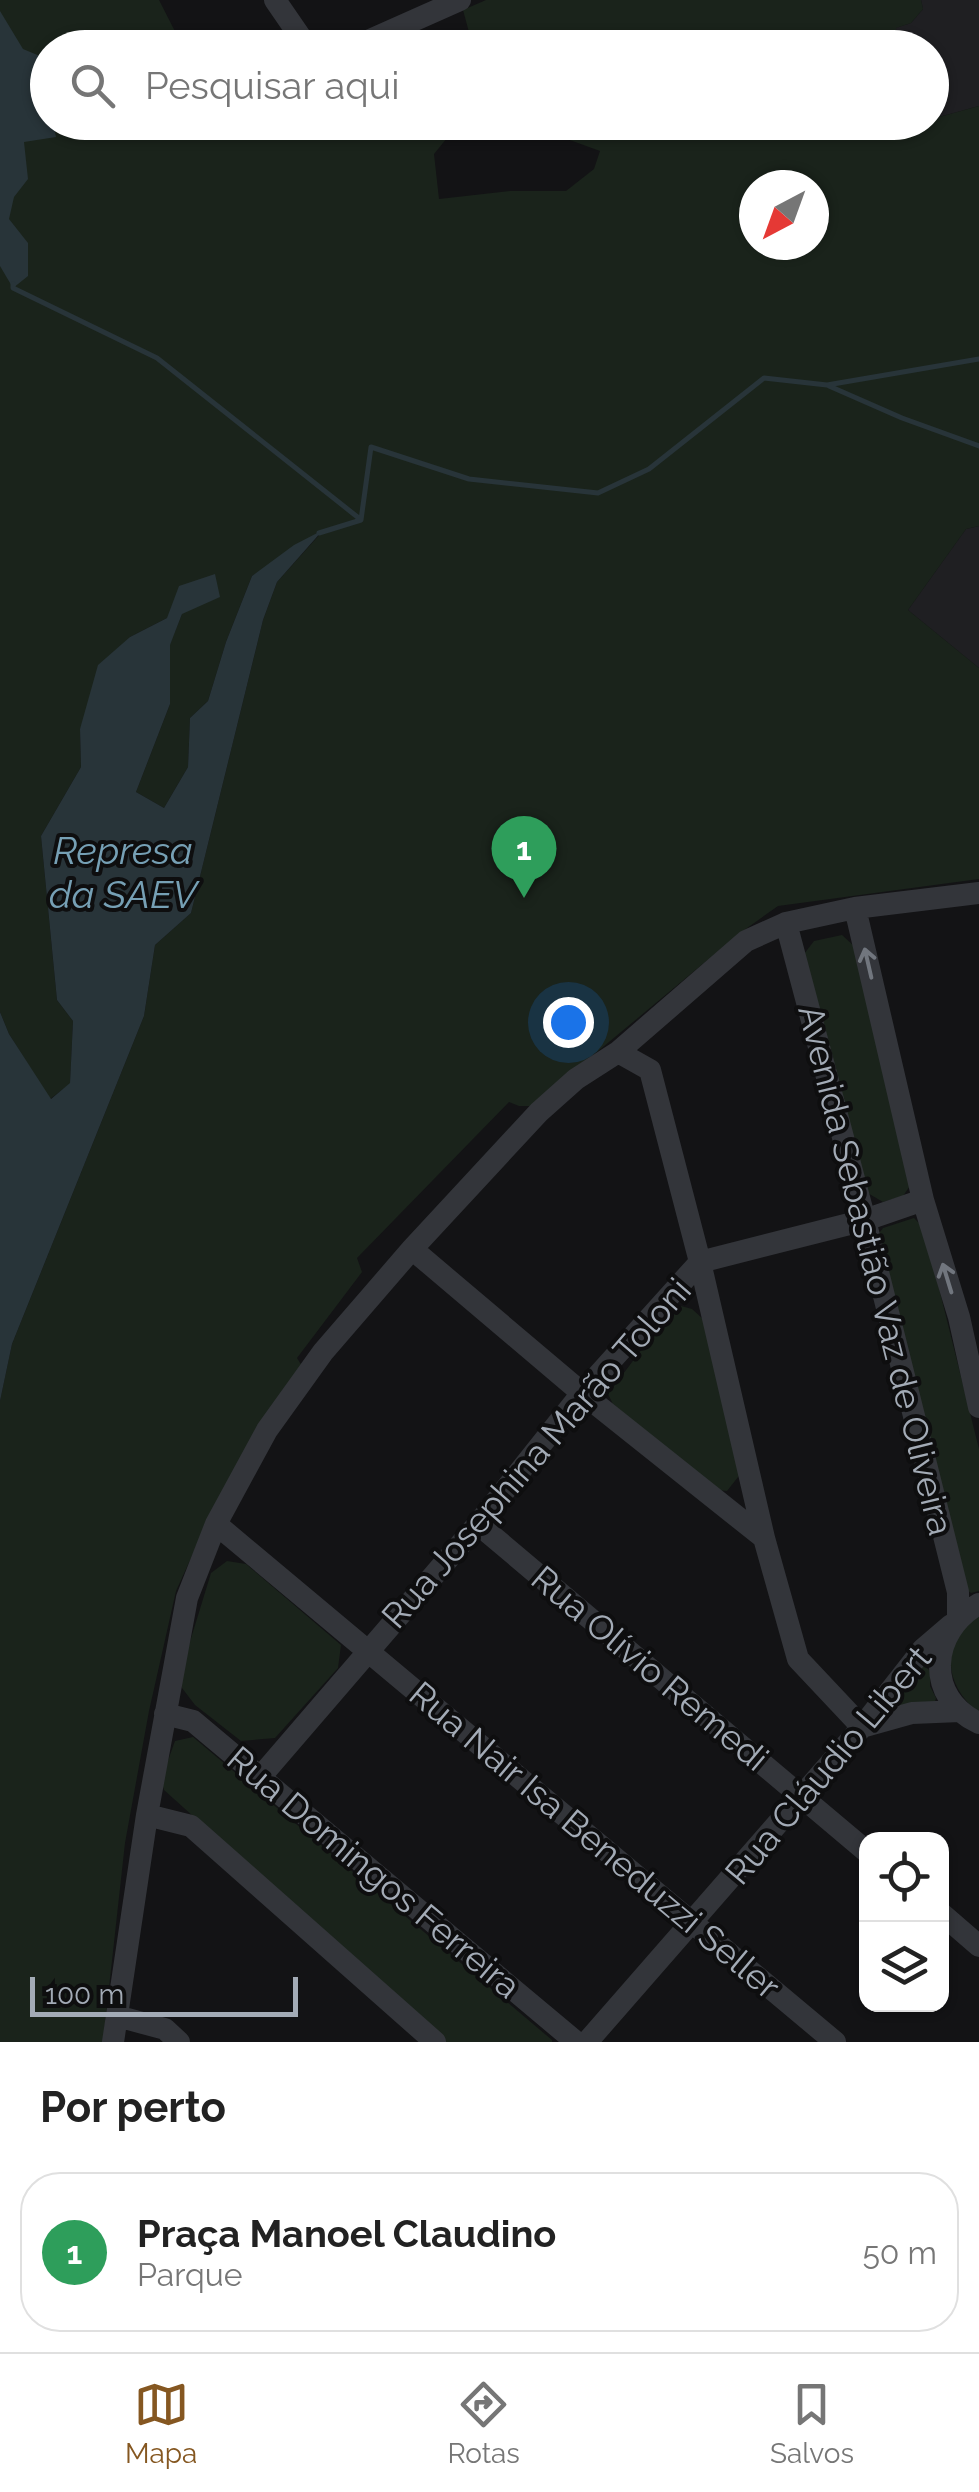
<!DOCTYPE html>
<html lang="pt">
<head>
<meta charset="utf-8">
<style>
  body { margin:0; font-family:Raleway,sans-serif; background:#f2f2f2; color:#222 }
  .controls { position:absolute; right:30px; bottom:30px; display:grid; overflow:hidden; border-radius:20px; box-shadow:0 2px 8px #0004 }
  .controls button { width:90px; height:90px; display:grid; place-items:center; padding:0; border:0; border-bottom:2px solid #e0e0e0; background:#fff; color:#222; font:50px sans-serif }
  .compass { position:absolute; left:739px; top:170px; width:90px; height:90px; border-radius:50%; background:#fff; box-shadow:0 2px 8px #0004; rotate:221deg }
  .scale { position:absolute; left:30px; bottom:25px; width:268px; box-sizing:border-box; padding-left:10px; border:5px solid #a3abb6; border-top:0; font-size:28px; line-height:35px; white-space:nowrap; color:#a3abb6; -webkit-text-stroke:8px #0e0e0f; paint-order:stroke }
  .you { position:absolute; left:568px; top:1022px; width:35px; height:35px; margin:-25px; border:8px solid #fff; border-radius:50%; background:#1a73e8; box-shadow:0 0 0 15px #1a73e833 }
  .badge { display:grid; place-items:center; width:65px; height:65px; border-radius:50%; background:#855721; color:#fff; font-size:32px; font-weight:700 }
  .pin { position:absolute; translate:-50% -82px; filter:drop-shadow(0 2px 5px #0008) }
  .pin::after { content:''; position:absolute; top:52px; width:35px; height:30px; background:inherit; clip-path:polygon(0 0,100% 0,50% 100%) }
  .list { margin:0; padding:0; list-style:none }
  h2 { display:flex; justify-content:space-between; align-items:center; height:130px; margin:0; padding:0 40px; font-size:42px }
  h2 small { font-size:32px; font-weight:400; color:#767676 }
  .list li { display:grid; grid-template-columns:65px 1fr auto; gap:30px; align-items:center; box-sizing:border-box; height:160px; margin:0 20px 20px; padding:0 20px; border:2px solid #e0e0e0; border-radius:40px }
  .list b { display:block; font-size:38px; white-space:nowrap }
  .list p { margin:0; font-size:32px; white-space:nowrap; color:#767676 }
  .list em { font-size:32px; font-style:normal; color:#767676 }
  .icon { flex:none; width:55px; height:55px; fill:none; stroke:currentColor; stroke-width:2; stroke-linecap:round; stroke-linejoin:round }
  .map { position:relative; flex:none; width:979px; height:2042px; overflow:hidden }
  .search { position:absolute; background:#fff; box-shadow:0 2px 8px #0004; left:30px; right:30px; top:30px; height:110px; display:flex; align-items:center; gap:25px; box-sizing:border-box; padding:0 35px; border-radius:55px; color:#767676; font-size:38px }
  .sheet { height:310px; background:#fff }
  nav { display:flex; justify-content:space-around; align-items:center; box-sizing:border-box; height:140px; border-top:2px solid #e0e0e0; background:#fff; font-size:28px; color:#767676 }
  nav a { display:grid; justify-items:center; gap:5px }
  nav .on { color:#855721 }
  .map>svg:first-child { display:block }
  .built { fill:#1f1f22 }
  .green { fill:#1a231b; fill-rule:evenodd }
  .water { fill:#283439 }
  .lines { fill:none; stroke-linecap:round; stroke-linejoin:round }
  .stream { stroke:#283439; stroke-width:5 }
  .minor { stroke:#33353a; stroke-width:22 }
  .oneway { stroke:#71767e }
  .labels { text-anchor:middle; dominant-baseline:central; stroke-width:8; stroke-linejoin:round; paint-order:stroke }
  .street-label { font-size:35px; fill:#a3abb6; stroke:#0e0e0f }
  .water-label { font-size:38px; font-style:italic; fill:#76a0b5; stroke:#0e0e0f }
</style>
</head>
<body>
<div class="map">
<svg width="979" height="2042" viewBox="0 0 979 2042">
  <rect width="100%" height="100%" fill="#131315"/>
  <path class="built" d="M921,0H979V106L932,119V48L900,47L895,28L911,23L923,9Z
    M979,526V668L908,610L966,529Z"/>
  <path class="green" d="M0,0H159L183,47L48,48V122L442,123L447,138L434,154L439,199L510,191H566L594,169L600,151L567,139L497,123L932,122V119L979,106V526L966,529L908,610L979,668V879L778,906L740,933L532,1106H519L509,1102L357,1258L362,1272L297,1358L304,1369L217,1501L176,1591L149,1711L125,1843L103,2042H0V1401L12,1344L144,1016L155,945L191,913L263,620L277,582L321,533L252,576L226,642L208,701L190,718L188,767L164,808L136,792L170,704V644L182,614L167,618L130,637L80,729L81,767L41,836L57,1000L73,1021L70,1084L50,1099L9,1034L0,1012ZM754,185H814V245H754Z
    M486,0H921L923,9L911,23L896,28L900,48L473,47L463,10Z
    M842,935L854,946L912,1183L903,1196L883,1202L866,1192L804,954L814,941Z
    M914,1218L924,1228L979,1449V1591L971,1593L963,1587L877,1236L883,1228Z
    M681,1306L692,1309L703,1319L742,1472L727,1491L717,1490L613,1404L608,1394L669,1313Z
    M227,1561L246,1564L341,1645L338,1668L275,1738L241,1741L195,1705L182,1688L181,1671L211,1573Z
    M979,1616V1713C944,1685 939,1643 979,1616Z
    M920,1664L931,1671L930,1686L936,1698L934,1705L886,1707Z
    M193,1737L552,2040V2042H444L164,1790L161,1780L175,1741Z"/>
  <path class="water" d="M0,11L23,49L47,59L48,122L53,123L56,137L24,142L28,179L14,197L9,219L28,243V276L13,288L0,266Z
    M323,530L277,582L263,620L191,913L155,945L144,1016L12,1344L0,1401V1012L9,1034L51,1099L70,1083L73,1021L57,1000L41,836L81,767L80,729L98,665L130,637L167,618L179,586L215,574L220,597L182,614L170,645V704L136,792L164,808L188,767L190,718L208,701L226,642L252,576L294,545Z"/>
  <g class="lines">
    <path class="stream" d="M13,284V288L157,358L360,519
      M829,386L902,418L979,446
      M319,533L361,520L371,447L469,479L598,493L649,469L764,378L827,385L979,359"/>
    <path class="minor" d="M275,0L308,48
      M352,48L460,0
      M855,908L923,1200L959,1317L979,1407
      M786,923L865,1220L958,1592V1618
      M618,1052L650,1070L700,1262L764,1538L798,1659L862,1727
      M412,1249L582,1393L764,1538
      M216,1524L835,2042
      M478,1524L866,1851
      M979,1604C930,1631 924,1698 979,1723
      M165,1714L193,1721L576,2042
      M862,1727L912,1713L960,1711
      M262,1775L478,1524L582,1393L700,1262L865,1220L923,1200
      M147,1815L191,1826L435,2042
      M942,1914L979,1946
      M117,2016L165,2029L179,2042
      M113,2042L147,1815L187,1598L216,1524L267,1430L323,1352L412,1249L539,1112L576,1079L618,1052L746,941L786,923L855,908L979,893
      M587,2042L862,1727L923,1649L951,1625"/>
  </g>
  <defs><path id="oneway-shaft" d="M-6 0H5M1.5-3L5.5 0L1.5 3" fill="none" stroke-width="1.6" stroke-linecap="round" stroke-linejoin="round" transform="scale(2.5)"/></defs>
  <g class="oneway">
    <use href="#oneway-shaft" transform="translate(868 963) rotate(-103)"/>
    <use href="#oneway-shaft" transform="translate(947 1278) rotate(-107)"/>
  </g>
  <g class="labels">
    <g class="street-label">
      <text transform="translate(876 1270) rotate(76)">Avenida Sebastião Vaz de Oliveira</text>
      <text transform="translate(536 1453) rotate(-49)">Rua Josephina Marão Toloni</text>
      <text transform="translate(650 1668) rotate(40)">Rua Olívio Remedi</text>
      <text transform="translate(828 1765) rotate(-50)">Rua Cláudio Libert</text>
      <text transform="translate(595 1840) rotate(40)">Rua Nair Isa Beneduzzi Seller</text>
      <text transform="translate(374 1872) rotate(40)">Rua Domingos Ferreira</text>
    </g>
    <g class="water-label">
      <text x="123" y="850">Represa<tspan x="123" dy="44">da SAEV</tspan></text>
    </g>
  </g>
</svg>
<div class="controls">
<button><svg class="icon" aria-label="locate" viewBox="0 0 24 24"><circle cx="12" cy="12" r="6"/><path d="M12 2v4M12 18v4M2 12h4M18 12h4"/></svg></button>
<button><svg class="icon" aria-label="layers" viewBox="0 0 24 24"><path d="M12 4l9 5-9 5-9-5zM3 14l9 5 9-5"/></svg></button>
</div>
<svg class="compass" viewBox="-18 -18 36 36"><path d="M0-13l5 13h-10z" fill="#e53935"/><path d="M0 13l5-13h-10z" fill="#767676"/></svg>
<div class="scale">100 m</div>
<div class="you"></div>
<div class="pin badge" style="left:524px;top:898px;background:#2e9e5b">1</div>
<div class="search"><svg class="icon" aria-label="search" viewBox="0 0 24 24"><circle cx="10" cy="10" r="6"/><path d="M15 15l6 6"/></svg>Pesquisar aqui</div>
</div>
<section class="sheet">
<h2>Por perto<small></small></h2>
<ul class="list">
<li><span class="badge" style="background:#2e9e5b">1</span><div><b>Praça Manoel Claudino</b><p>Parque</p></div><em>50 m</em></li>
</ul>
</section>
<nav>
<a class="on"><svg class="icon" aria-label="map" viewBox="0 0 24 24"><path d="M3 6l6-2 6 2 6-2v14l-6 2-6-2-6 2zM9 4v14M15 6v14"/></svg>Mapa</a>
<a><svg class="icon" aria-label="directions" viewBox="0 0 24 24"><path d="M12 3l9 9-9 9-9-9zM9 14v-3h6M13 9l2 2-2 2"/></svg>Rotas</a>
<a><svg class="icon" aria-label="saved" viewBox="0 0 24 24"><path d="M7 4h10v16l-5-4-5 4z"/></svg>Salvos</a>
</nav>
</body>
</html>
